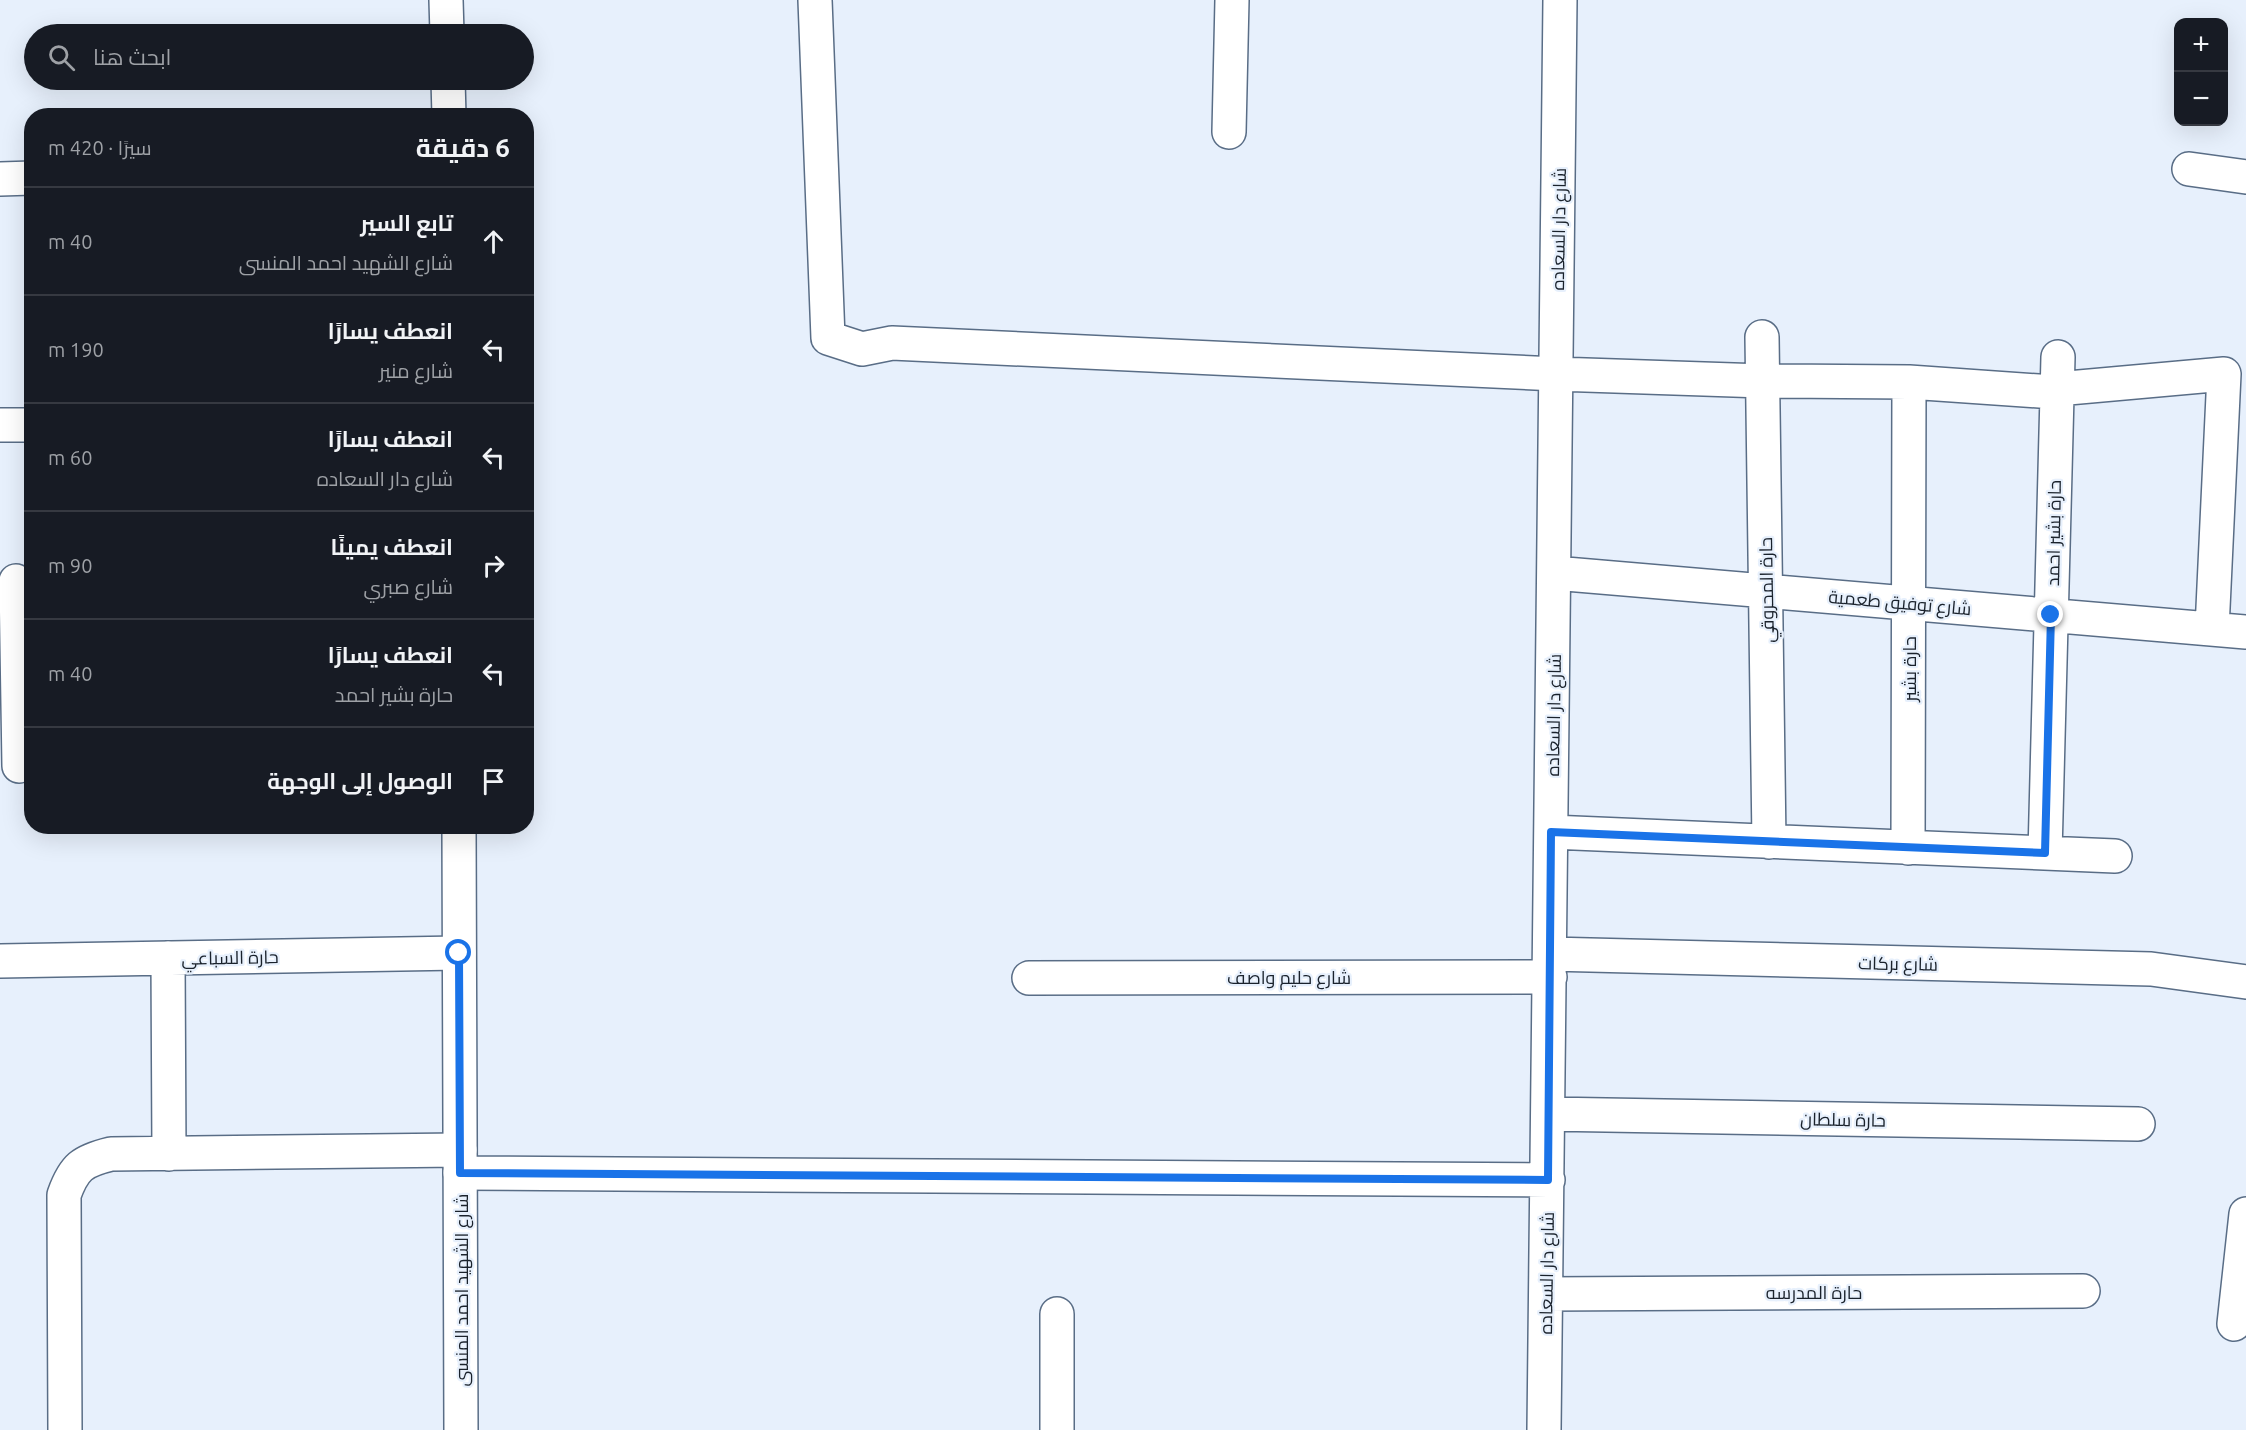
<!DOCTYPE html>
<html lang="ar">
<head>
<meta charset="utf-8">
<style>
  body { margin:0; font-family:Ubuntu,Cairo,sans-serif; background:#20242c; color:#f1f3f6; direction:rtl }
  .controls { position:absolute; right:18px; top:18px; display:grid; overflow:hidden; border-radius:12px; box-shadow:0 6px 24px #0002 }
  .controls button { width:54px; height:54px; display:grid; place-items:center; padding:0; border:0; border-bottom:2px solid #363941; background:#171b24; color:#f1f3f6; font:30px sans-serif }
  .stop { position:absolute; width:18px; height:18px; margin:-14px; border:4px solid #1a73e8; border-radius:50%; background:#fff }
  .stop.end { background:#1a73e8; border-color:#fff; box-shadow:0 2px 6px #0008 }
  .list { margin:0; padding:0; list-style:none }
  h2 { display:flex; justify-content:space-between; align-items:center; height:78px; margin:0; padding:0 24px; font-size:26px }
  h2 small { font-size:20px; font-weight:400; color:#9ea1a6 }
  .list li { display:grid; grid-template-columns:39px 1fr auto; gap:18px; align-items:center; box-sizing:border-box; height:108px; padding:0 24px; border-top:2px solid #363941 }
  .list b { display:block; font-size:22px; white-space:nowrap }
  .list p { margin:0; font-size:20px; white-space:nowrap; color:#9ea1a6 }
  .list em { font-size:20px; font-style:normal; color:#9ea1a6 }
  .icon { flex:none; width:33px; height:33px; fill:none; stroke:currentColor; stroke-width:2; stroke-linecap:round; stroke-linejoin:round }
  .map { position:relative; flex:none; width:2246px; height:1430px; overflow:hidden; direction:ltr }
  .search { position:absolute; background:#171b24; box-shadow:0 6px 24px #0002; left:24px; top:24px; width:510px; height:66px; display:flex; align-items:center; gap:15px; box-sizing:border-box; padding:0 21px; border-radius:33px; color:#9ea1a6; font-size:22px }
  .panel { position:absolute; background:#171b24; box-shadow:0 6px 24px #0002; left:24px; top:108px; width:510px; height:726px; border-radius:24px; direction:rtl }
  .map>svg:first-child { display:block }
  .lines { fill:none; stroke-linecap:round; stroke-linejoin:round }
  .minor-casing { stroke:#596d86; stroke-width:36 }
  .major-casing { stroke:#596d86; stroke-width:36 }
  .minor { stroke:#fff; stroke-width:33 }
  .major { stroke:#fff; stroke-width:33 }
  .route { stroke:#1a73e8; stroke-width:8 }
  .labels { text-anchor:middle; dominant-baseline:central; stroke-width:4.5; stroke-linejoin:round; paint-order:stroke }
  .street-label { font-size:18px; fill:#1a222c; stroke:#e7f0fc }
</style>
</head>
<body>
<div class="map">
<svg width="2246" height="1430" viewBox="0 0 2246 1430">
  <rect width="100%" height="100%" fill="#e7f0fc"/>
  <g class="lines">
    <defs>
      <path id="minor" d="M815,0L828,338L862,349L892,343L1556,374L1763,381L1909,382L2053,392L2057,389L2224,374L2212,629
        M1229,132L1232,0
        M2189,169L2246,177
        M0,179L32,178
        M1762,337L1769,842
        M0,425H32
        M1554,573L2246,632
        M16,581L19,766
        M1551,832L2115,856
        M1908,848L1909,382
        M2045,853L2058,357
        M1550,954L2151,969L2246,982
        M168,958L169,1154
        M0,961L459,953
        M1029,978L1550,977
        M1548,1114L2138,1124
        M460,1173L1548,1180
        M1546,1294L2083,1291
        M2234,1324L2246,1214
        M65,1430L64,1195C74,1167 82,1161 111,1154L460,1150
        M1057,1430V1314
        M1544,1430L1560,0"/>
      <path id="major" d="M446,0L447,34
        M448,80L449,116
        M459,826L461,1430"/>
    </defs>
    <use href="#minor" class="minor-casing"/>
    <use href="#major" class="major-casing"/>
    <use href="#minor" class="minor"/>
    <use href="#major" class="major"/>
  </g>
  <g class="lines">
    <path class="route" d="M459,953L460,1173L1548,1180L1551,832L2045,853L2051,615"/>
  </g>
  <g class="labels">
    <g class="street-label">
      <text transform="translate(1558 229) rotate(-89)">شارع دار السعاده</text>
      <text transform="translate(2053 533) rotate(-89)">حارة بشير احمد</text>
      <text transform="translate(1766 590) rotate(-91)">حارة المحروقي</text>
      <text transform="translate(1900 602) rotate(5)">شارع توفيق طعمية</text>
      <text transform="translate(1909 669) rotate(-90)">حارة بشير</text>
      <text transform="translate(1553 715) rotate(-89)">شارع دار السعاده</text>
      <text transform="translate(230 957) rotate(-1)">حارة السباعي</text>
      <text transform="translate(1898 963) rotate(1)">شارع بركات</text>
      <text x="1289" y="977">شارع حليم واصف</text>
      <text transform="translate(1843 1119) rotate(1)">حارة سلطان</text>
      <text transform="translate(1546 1273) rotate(-89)">شارع دار السعاده</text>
      <text transform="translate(461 1290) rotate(-90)">شارع الشهيد احمد المنسى</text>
      <text x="1814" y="1292">حارة المدرسه</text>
    </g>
  </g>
</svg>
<div class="controls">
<button>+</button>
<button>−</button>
</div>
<div class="stop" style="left:459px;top:953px"></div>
<div class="stop end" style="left:2051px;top:615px"></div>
<div class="search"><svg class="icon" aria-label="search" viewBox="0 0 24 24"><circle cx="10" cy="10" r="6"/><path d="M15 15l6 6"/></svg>ابحث هنا</div>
<section class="panel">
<h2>6 دقيقة<small>سيرًا · 420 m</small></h2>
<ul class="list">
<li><svg class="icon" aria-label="ahead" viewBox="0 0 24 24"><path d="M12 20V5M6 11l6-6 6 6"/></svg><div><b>تابع السير</b><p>شارع الشهيد احمد المنسى</p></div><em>40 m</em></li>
<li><svg class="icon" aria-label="left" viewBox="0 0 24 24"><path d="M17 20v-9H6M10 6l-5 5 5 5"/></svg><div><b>انعطف يسارًا</b><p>شارع منير</p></div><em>190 m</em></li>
<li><svg class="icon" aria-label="left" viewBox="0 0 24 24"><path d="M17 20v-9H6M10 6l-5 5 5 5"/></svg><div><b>انعطف يسارًا</b><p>شارع دار السعاده</p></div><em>60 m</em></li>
<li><svg class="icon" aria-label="right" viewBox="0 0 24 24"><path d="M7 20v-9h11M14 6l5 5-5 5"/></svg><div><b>انعطف يمينًا</b><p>شارع صبري</p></div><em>90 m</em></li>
<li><svg class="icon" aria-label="left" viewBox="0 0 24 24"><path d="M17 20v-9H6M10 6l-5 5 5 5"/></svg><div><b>انعطف يسارًا</b><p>حارة بشير احمد</p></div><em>40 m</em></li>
<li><svg class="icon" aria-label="arrive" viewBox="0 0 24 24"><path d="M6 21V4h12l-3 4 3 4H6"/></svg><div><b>الوصول إلى الوجهة</b></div></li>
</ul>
</section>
</div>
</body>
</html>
